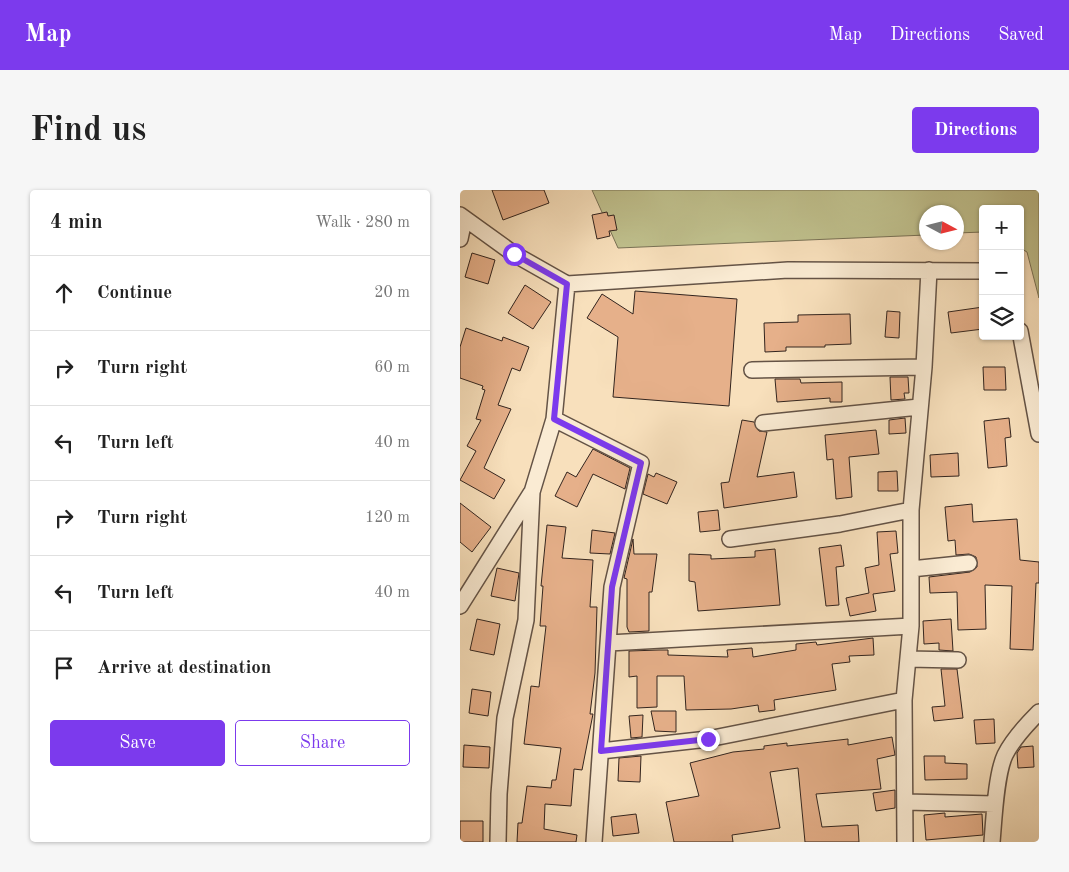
<!DOCTYPE html>
<html lang="en">
<head>
<meta charset="utf-8">
<style>
  body { margin:0; font-family:"Old Standard TT",serif; background:#f6f6f6; color:#222 }
  .controls { position:absolute; right:15px; top:15px; display:grid; overflow:hidden; border-radius:5px; box-shadow:0 1px 4px #0004 }
  .controls button { width:45px; height:45px; display:grid; place-items:center; padding:0; border:0; border-bottom:1px solid #e0e0e0; background:#fff; color:#222; font:25px sans-serif }
  .compass { position:absolute; left:459px; top:15px; width:45px; height:45px; border-radius:50%; background:#fff; box-shadow:0 1px 4px #0004; rotate:97deg }
  .stop { position:absolute; width:15px; height:15px; margin:-11px; border:4px solid #7c3aed; border-radius:50%; background:#fff }
  .stop.end { background:#7c3aed; border-color:#fff; box-shadow:0 1px 5px #0008 }
  .list { margin:0; padding:0; list-style:none }
  h2 { display:flex; justify-content:space-between; align-items:center; height:65px; margin:0; padding:0 20px; font-size:21px }
  h2 small { font-size:16px; font-weight:400; color:#767676 }
  .list li { display:grid; grid-template-columns:32px 1fr auto; gap:15px; align-items:center; box-sizing:border-box; height:75px; padding:0 20px; border-top:1px solid #e0e0e0 }
  .list b { display:block; font-size:19px; white-space:nowrap }
  .list em { font-size:16px; font-style:normal; color:#767676 }
  .actions { display:flex; gap:10px; padding:15px 20px }
  .actions a { flex:1; padding:11px 0; border:1px solid #7c3aed; border-radius:5px; text-align:center; font-size:18px; color:#7c3aed }
  .actions .main { background:#7c3aed; color:#fff }
  .icon { flex:none; width:28px; height:28px; fill:none; stroke:currentColor; stroke-width:2; stroke-linecap:round; stroke-linejoin:round }
  .map { position:relative; flex:none; width:579px; height:652px; overflow:hidden; border-radius:5px }
  header { display:flex; align-items:center; gap:30px; box-sizing:border-box; height:70px; padding:0 25px; background:#7c3aed; color:#fff }
  header strong { font-size:24px }
  nav { display:flex; gap:28px; margin-inline-start:auto; font-size:18px }
  .intro { display:flex; align-items:center; justify-content:space-between; box-sizing:border-box; height:120px; padding:0 30px }
  h1 { margin:0; font-size:35px }
  .button { padding:12px 22px; border-radius:5px; background:#7c3aed; color:#fff; font-size:18px; font-weight:700 }
  main { display:flex; gap:30px; padding:0 30px }
  aside { flex:1; background:#fff; border-radius:5px; box-shadow:0 1px 4px #0004 }
  .map>svg:first-child { display:block }
  .green { fill:#c0c18e; stroke:#797256 }
  .building { fill:#e6b08a; stroke:#32241e }
  .lines { fill:none; stroke-linecap:round; stroke-linejoin:round }
  .street-casing { stroke:#645346; stroke-width:18 }
  .street { stroke:#faebd3; stroke-width:15 }
  .route { stroke:#7c3aed; stroke-width:6 }
</style>
</head>
<body>
<header>
<strong>Map</strong>
<nav><a>Map</a><a>Directions</a><a>Saved</a></nav>
</header>
<div class="intro"><h1>Find us</h1><a class="button">Directions</a></div>
<main>
<aside>
<h2>4 min<small>Walk · 280 m</small></h2>
<ul class="list">
<li><svg class="icon" aria-label="ahead" viewBox="0 0 24 24"><path d="M12 20V5M6 11l6-6 6 6"/></svg><div><b>Continue</b></div><em>20 m</em></li>
<li><svg class="icon" aria-label="right" viewBox="0 0 24 24"><path d="M7 20v-9h11M14 6l5 5-5 5"/></svg><div><b>Turn right</b></div><em>60 m</em></li>
<li><svg class="icon" aria-label="left" viewBox="0 0 24 24"><path d="M17 20v-9H6M10 6l-5 5 5 5"/></svg><div><b>Turn left</b></div><em>40 m</em></li>
<li><svg class="icon" aria-label="right" viewBox="0 0 24 24"><path d="M7 20v-9h11M14 6l5 5-5 5"/></svg><div><b>Turn right</b></div><em>120 m</em></li>
<li><svg class="icon" aria-label="left" viewBox="0 0 24 24"><path d="M17 20v-9H6M10 6l-5 5 5 5"/></svg><div><b>Turn left</b></div><em>40 m</em></li>
<li><svg class="icon" aria-label="arrive" viewBox="0 0 24 24"><path d="M6 21V4h12l-3 4 3 4H6"/></svg><div><b>Arrive at destination</b></div></li>
</ul>
<div class="actions"><a class="main">Save</a><a>Share</a></div>
</aside>
<div class="map">
<svg width="579" height="652" viewBox="0 0 579 652">
  <rect width="100%" height="100%" fill="#f8e0bc"/>
  <filter id="stains"><feTurbulence type="fractalNoise" baseFrequency=".004" numOctaves="4"/><feColorMatrix values="0 0 0 0 .2 0 0 0 0 .09 0 0 0 0 .02 0 0 0 .5 -.17"/></filter>
  <radialGradient id="worn" r=".72"><stop offset=".6" stop-color="#630" stop-opacity="0"/><stop offset="1" stop-color="#630" stop-opacity=".3"/></radialGradient>
  <path class="green" d="M132,0H579V108L567,62L560,58V19H523V42L497,43V22H467L466,45L158,58Z"/>
  <path class="building" d="M32,0H84L89,13L43,30Z
    M147,22L148,26L154,25L157,40L149,41L150,46L137,49L132,25Z
    M12,63L35,70L28,94L5,87Z
    M65,95L91,112L73,139L48,123Z
    M175,101L277,109L269,216L153,207L158,147L127,128L142,104L173,124Z
    M523,117V139L491,143L488,122Z
    M427,121L440,122L439,148L425,147Z
    M390,124L391,154L365,155V157H326V161L305,162L304,133L338,132V125Z
    M6,138L42,151L43,147L69,157L60,181L52,178L38,215L51,219L24,278L45,290L34,309L0,290L16,261L7,256L21,230L16,229L25,200L22,199L23,196L0,188V157Z
    M523,177H545L546,200H524Z
    M430,187H448L449,203H444L445,209L431,210Z
    M315,189H340L341,193L382,192V212H370V208L317,212Z
    M445,228L446,243L429,244V230Z
    M549,228L551,247L545,248L547,276L528,278L524,231Z
    M282,230L294,232L299,241L307,242L297,287L334,282L337,307L264,318L261,293L269,292Z
    M416,240L419,264L389,267L392,307L376,309L373,269L367,270L365,245Z
    M133,259L170,278L165,299L133,284L117,317L95,306L107,282L116,287Z
    M498,263L499,286L471,287L470,265Z
    M437,281L438,301H418V282Z
    M196,283L217,292L207,314L183,304L188,284L194,287Z
    M0,313L31,337L12,362L0,352Z
    M512,314L513,332L557,329L560,370L579,372V393H576L573,460L550,459L552,396L525,395L526,439L498,440L497,402L470,403L469,387L510,382L517,377L516,367L509,364L496,365L495,350L488,351L485,317Z
    M258,320L260,340L240,342L238,322Z
    M87,335L106,337L102,368L133,370L130,417H137L135,483L130,524H133L122,580L114,579L111,616L85,614L84,639L117,645L116,652H57L58,633H62L67,596L91,598L92,590H96L101,558L64,554L71,496L79,497L86,436H80L83,396H81Z
    M132,340L155,343L150,364L130,363Z
    M436,341L438,363L430,364L435,401L413,404L416,421L390,426L386,408L409,403L405,378L419,375L417,342Z
    M173,349L174,364H197L192,402H189V441L169,442L167,437V389L164,388Z
    M381,355L384,376L376,377L379,415L366,416L359,358Z
    M315,359L320,415L238,421L235,392L229,391V364L251,365V369L295,367V361Z
    M37,378L59,383L55,411L31,406Z
    M17,429L40,434L34,465L10,460Z
    M491,429L493,461L479,460V453L464,454L463,431Z
    M413,448L414,465L389,466L390,472L372,474L376,500L314,510L315,520L299,522L298,515L271,519L226,520L224,486H197V517L177,518V486L169,487V461L199,460H208V465L268,467L267,460L292,458L293,467L336,460V454L356,452L357,455Z
    M481,479H497L503,528L474,531L472,517L485,516Z
    M12,499L31,502L28,526L9,523Z
    M191,521H216V542L195,541Z
    M183,525L182,547L171,548L169,526Z
    M534,529L535,553L516,554L514,530Z
    M432,547L435,565L417,569L421,599L356,604L362,637L398,635L399,652H345L338,578L310,582L320,638L272,645L273,652H214L206,612L239,606L230,573L273,562L304,559V556L327,553V556L388,549V555Z
    M4,555L30,557L29,578L3,577Z
    M573,556L574,577L558,578L557,563L561,557Z
    M181,566L180,592L158,591L159,568Z
    M464,566H485V573L507,574V589L465,590Z
    M435,600V618L416,621L413,603Z
    M485,623V627L522,624L523,645L466,650L464,625Z
    M176,624L179,643L153,646L151,627Z
    M0,631H23V652H0Z"/>
  <g class="lines">
    <defs>
      <path id="street" d="M0,25L54,64L107,94L328,80L523,81
        M0,49L4,30
        M560,141L579,244
        M292,180L464,177
        M94,229L181,273L152,397L134,652
        M303,233L459,217
        M270,349L380,334L451,320
        M451,379L509,373
        M0,416L71,303
        M149,453L451,436
        M448,469L498,470
        M141,561L248,549L444,510
        M445,612L535,614
        M38,652L39,604L45,528L66,430L72,302L94,229L107,94
        M445,652L444,510L451,436V320L464,177L469,80
        M532,652C534,629 536,584 545,565C553,549 567,534 579,522"/>
    </defs>
    <use href="#street" class="street-casing"/>
    <use href="#street" class="street"/>
  </g>
  <g class="lines">
    <path class="route" d="M54,64L107,94L94,229L181,273L152,397L141,561L248,549"/>
  </g>
  <rect width="100%" height="100%" filter="url(#stains)"/>
  <rect width="100%" height="100%" fill="url(#worn)"/>
</svg>
<div class="controls">
<button>+</button>
<button>−</button>
<button><svg class="icon" aria-label="layers" viewBox="0 0 24 24"><path d="M12 4l9 5-9 5-9-5zM3 14l9 5 9-5"/></svg></button>
</div>
<svg class="compass" viewBox="-18 -18 36 36"><path d="M0-13l5 13h-10z" fill="#e53935"/><path d="M0 13l5-13h-10z" fill="#767676"/></svg>
<div class="stop" style="left:54px;top:64px"></div>
<div class="stop end" style="left:248px;top:549px"></div>
</div>
</main>
</body>
</html>
